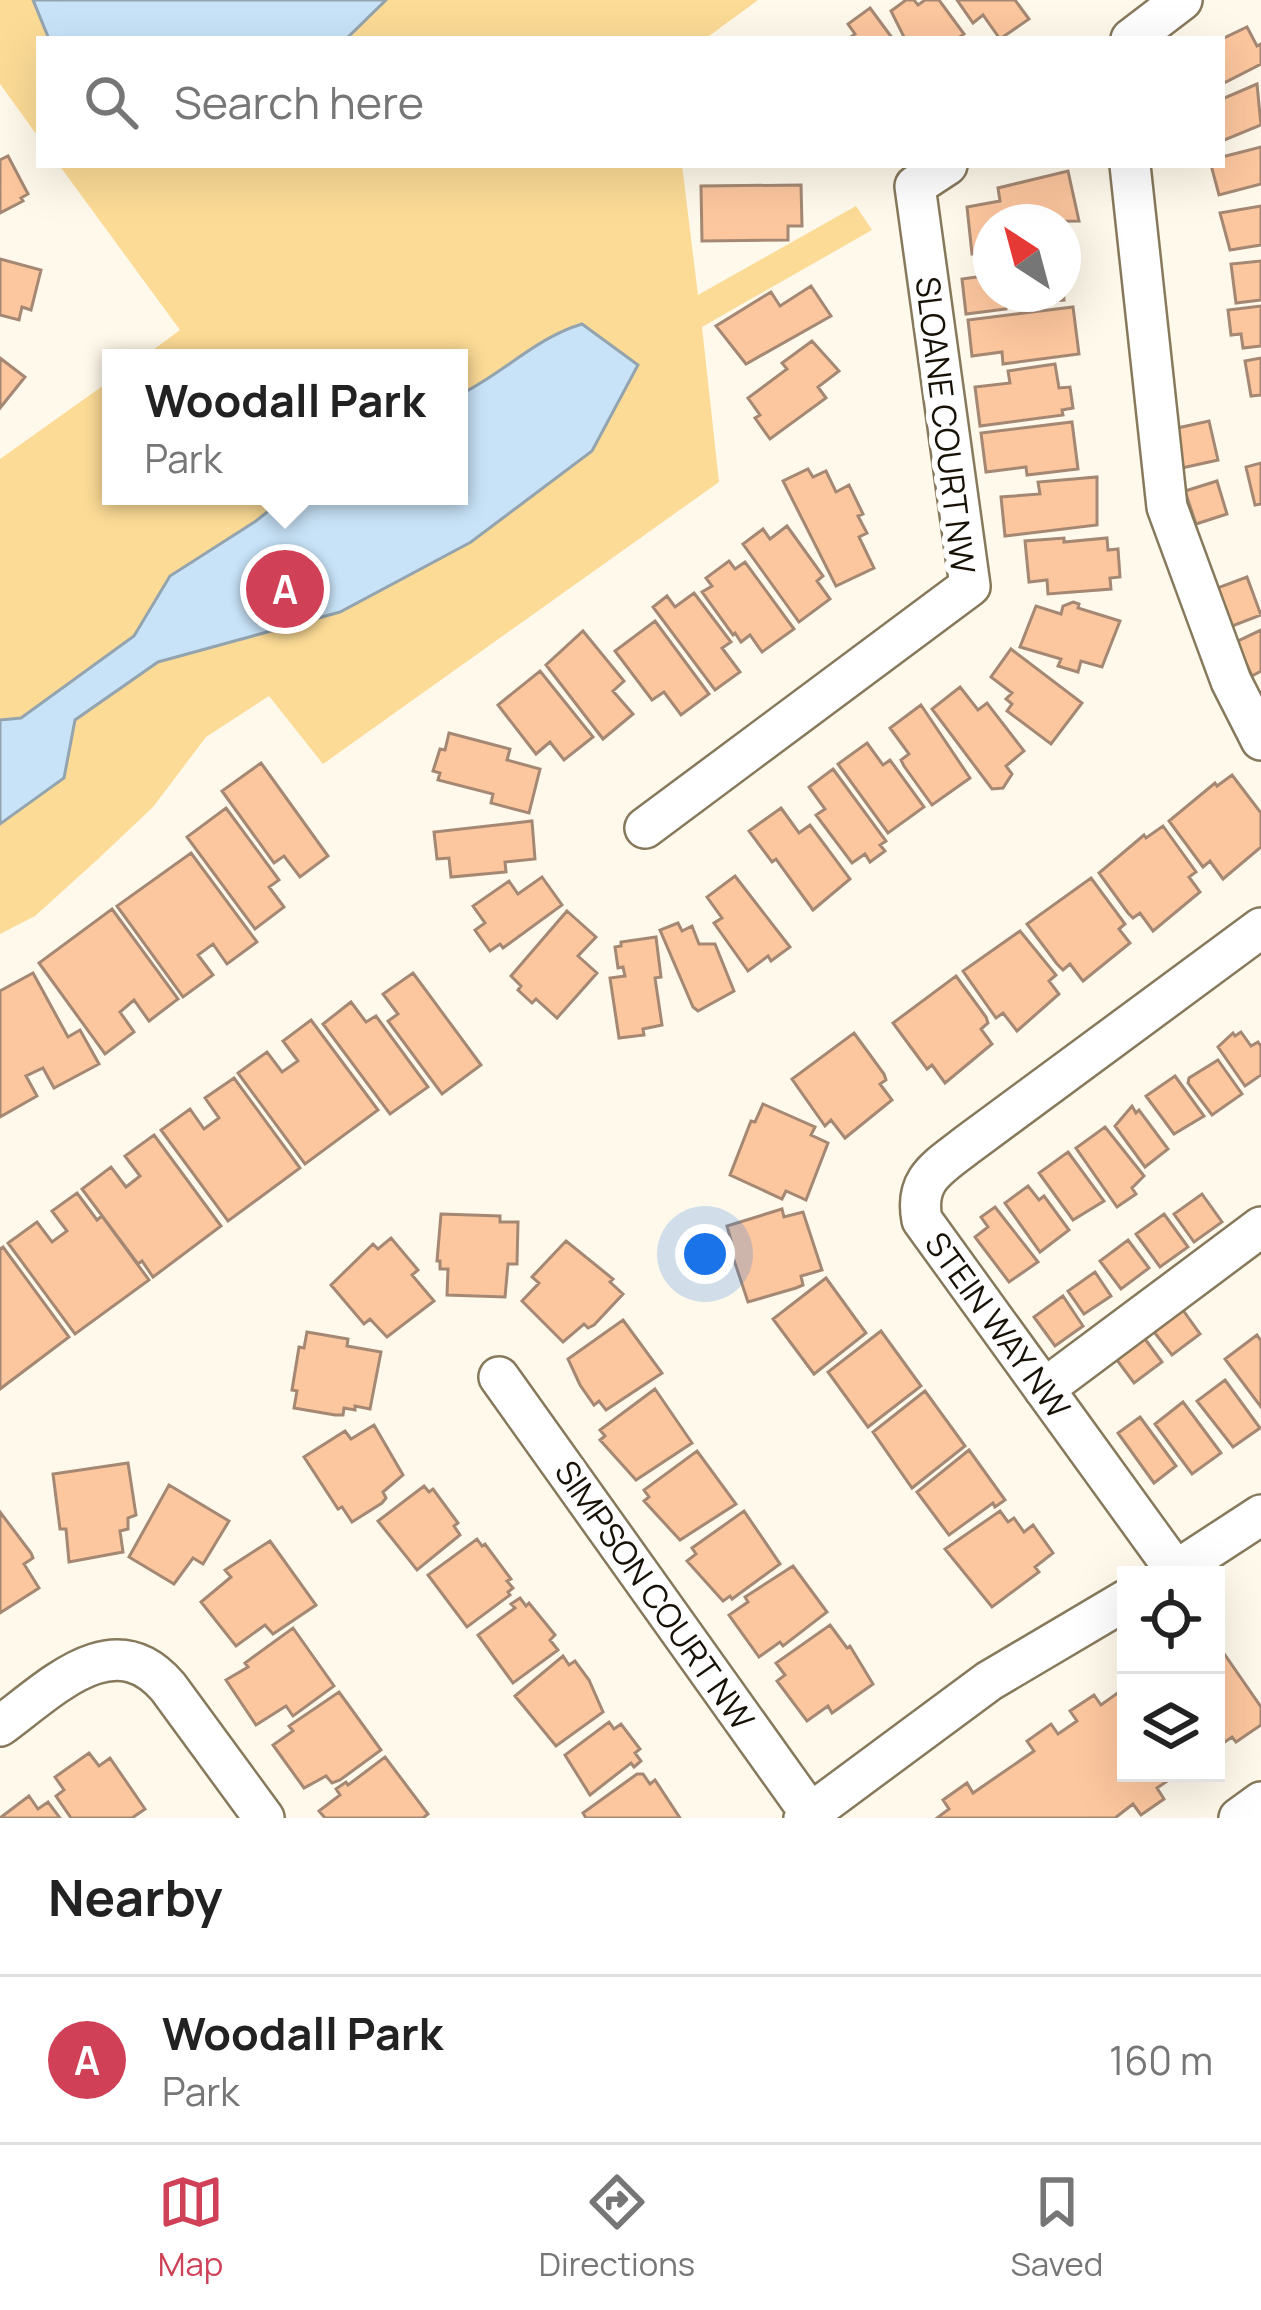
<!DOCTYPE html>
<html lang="en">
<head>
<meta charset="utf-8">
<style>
  body { margin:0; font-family:Manrope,sans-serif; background:#f2f2f2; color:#222 }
  .controls { position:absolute; right:36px; bottom:36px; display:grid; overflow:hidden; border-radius:0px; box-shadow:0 12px 48px #0002 }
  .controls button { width:108px; height:108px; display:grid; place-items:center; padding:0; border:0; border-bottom:3px solid #e0e0e0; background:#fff; color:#222; font:60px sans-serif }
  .compass { position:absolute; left:973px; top:204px; width:108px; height:108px; border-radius:50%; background:#fff; box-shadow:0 12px 48px #0002; rotate:324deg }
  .you { position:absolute; left:705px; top:1254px; width:42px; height:42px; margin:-30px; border:9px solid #fff; border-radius:50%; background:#1a73e8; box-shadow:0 0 0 18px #1a73e833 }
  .badge { display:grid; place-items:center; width:78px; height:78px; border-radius:50%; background:#d04057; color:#fff; font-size:39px; font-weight:700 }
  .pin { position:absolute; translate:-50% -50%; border:6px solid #fff; box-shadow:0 3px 12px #0006 }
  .popup { position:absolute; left:102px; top:349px; width:366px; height:156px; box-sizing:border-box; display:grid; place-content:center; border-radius:0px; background:#fff; filter:drop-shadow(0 3px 9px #0005); font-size:39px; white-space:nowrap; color:#767676 }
  .popup b { font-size:45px; color:#222 }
  .popup::after { content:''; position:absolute; left:50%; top:100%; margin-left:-24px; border:24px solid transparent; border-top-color:#fff }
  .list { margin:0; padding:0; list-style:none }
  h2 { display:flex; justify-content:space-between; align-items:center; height:156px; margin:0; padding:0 48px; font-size:51px }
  h2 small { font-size:39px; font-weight:400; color:#767676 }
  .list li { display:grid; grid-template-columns:78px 1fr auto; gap:36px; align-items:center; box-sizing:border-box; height:168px; padding:0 48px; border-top:3px solid #e0e0e0 }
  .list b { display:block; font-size:45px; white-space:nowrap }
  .list p { margin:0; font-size:39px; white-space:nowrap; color:#767676 }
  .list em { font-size:39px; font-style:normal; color:#767676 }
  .icon { flex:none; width:66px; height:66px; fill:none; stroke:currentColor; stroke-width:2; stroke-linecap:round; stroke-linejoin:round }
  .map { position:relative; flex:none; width:1261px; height:1818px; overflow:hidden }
  .search { position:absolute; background:#fff; box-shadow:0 12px 48px #0002; left:36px; right:36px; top:36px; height:132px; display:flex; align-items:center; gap:30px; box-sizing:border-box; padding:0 42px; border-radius:0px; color:#767676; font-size:45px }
  .sheet { height:324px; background:#fff }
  nav { display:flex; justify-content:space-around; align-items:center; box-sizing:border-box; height:168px; border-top:3px solid #e0e0e0; background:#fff; font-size:33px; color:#767676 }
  nav a { display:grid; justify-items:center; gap:6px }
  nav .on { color:#d04057 }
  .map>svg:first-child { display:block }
  .green { fill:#fcdb96 }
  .water { fill:#c8e3f8; stroke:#93a4af; stroke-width:3 }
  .building { fill:#fcc69e; stroke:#a58873; stroke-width:3 }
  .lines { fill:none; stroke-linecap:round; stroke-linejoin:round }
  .minor-casing { stroke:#87795b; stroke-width:44 }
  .minor { stroke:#fff; stroke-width:39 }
  .labels { text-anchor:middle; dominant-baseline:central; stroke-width:12; stroke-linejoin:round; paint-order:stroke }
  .street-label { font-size:33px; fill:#171106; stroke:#fff }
</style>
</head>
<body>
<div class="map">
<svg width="1261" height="1818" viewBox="0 0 1261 1818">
  <rect width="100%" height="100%" fill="#fff9eb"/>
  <path class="green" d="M0,0H758L705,39H39V138L0,84Z
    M59,165H682L698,295L856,206L872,230L702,327L719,482L323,764L269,696L206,737L153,807L97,860L35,916L0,934V459L111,380V496H459V358H142L180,330Z"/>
  <path class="water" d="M33,0H386L346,39H49Z
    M582,324L638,365L592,451L471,542L340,612L158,662L75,720L64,778L0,824V720L21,718L134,636L170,576L256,521L287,496H459V395C503,374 535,338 582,324Z"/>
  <path class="building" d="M906,0H914L918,5L925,0H939L964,34L957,39H905L891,11Z
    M957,0H1015L1029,19L1000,39L983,15L973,23Z
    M870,8L893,39H848L855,34L848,24Z
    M1247,27L1257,46L1261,44V64L1222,84V39Z
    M1257,84L1261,125L1222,141V99Z
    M1261,147V184L1219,195L1211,165H1222V157Z
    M8,156L28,194L21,198L23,201L0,213V160Z
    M1068,171L1079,221L991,222V250L972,254L967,207L1000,201L998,188Z
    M801,185L802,226H788V240L702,241L701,186Z
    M1261,206V245L1230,250L1220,213Z
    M0,259L41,270L31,310L22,307L19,320L0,315Z
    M1261,261V300L1236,303L1231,264Z
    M991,275V294H1063V287L1064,300L1006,304V309L966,314L962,279Z
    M811,286L831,316L746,364L716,326L771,292L780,306Z
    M1261,306V346L1243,348L1241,334L1231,335L1228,310Z
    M1073,307L1079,354L1003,364L1002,352L972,356L968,320Z
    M812,341L839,371L818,387L826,398L770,439L755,418L760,415L748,398L787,369L782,363Z
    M0,358L25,377L0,408Z
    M1261,358V395L1251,396L1245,361Z
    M1055,364L1059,388L1070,387L1073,408L1062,410L1063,415L980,426L975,387L1010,383L1008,371Z
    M1209,421L1218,460L1182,468L1173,429Z
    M1072,422L1078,469L1027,475L1026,467L986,472L981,433Z
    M1261,463V504L1255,505L1246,467Z
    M808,469L813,477L826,471L836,492L849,485L863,514L858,516L867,533L859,537L874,568L836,586L783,481Z
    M1097,477V525L1005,536L1001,497L1040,494L1038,482Z
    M1217,481L1227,514L1196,524L1185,491Z
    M787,526L823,576L817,581L830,599L799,622L743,544L763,529L770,539Z
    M1064,538V542L1107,538L1108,550L1118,549L1120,577L1110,578L1111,589L1048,594L1047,580L1029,582L1025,541Z
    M729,561L735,569L745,562L794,629L762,652L750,635L741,642L735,633L733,635L702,592L712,586L706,578Z
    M1247,577L1261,615L1227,628L1212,590Z
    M694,593L731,642L722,648L740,672L715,690L653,607L667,596L675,607Z
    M1073,602L1079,604L1078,608L1120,621L1102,667L1081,661L1078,672L1058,666L1061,659L1020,647L1036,606L1061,614L1063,606Z
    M655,621L709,694L681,715L664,692L652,700L615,651Z
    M1261,630V671L1252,676L1236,642Z
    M583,631L624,681L613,691L633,714L603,739L546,665Z
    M1011,649L1082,703L1051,744L1007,711L1012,704L1006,699L1012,693L991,677Z
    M540,671L593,737L564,760L550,742L536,754L498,705Z
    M960,687L978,710L987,703L1024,751L1006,766L1012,774L1003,788L992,789L932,709Z
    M921,705L970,778L932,805L904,766L901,760L909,754L890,728Z
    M449,733L510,749L507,760L540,769L529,813L491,803L493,794L438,780L440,773L433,771L440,749L445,750Z
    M867,743L883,765L890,760L924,807L888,833L838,764Z
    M261,763L328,856L300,877L284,856L274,863L222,791Z
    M833,769L886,841L880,845L885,851L870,862L865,854L852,863L816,815L825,809L809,787Z
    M1232,775L1261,813V847L1223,879L1210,861L1203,867L1169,821L1215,783L1217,786Z
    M226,808L279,880L269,887L284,907L255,929L187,837Z
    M781,808L799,833L810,825L850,879L813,910L776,859L772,862L749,831Z
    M532,821L535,859L505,862L506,872L451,877L449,858L437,859L434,832Z
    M1163,826L1196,872L1189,877L1200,892L1153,931L1140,913L1133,918L1128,913L1099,873L1144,835L1146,838Z
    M191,853L257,942L227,964L213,944L198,955L213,975L183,997L117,906Z
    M735,876L790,947L771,961L768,956L748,971L714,923L722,918L707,897Z
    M542,877L562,905L503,948L500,944L490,951L475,930L485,923L473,906L509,881L518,894Z
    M1091,878L1125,924L1119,929L1130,943L1083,981L1070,964L1063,970L1057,964L1027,924Z
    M112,909L178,999L149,1021L134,1000L120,1012L134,1032L105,1054L39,963Z
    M567,911L596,937L578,956L597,973L557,1018L536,999L532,1003L518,990L521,986L511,976Z
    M678,923L682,931L692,926L699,944H715L734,991L698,1011L693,1007L660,930Z
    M1020,931L1056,975L1049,981L1059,994L1017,1031L1003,1013L996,1018L963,971Z
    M656,937L661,977L655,978L662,1025L643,1029L644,1035L619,1038L610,978L625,976L623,967L618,968L615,947L621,946V942Z
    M33,973L68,1037L80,1030L99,1064L54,1088L43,1068L26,1076L37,1096L0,1117V991Z
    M413,973L481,1065L442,1094L388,1021L398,1014L383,994Z
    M956,976L986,1017L988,1023L981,1029L992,1044L945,1083L932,1065L927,1069L893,1023Z
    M351,1002L366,1022L376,1016L428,1087L390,1114L323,1024Z
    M311,1020L378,1110L305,1164L238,1073L267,1052L282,1072L298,1061L283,1041Z
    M1241,1032L1251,1046L1258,1042L1261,1046V1075L1245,1086L1218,1047L1233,1033L1235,1036Z
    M854,1033L884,1074L886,1080L880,1084L892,1100L845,1138L831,1120L825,1126L792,1079Z
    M1218,1060L1242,1094L1212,1115L1188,1083L1189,1078Z
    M1175,1076L1204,1116L1174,1134L1146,1096Z
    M234,1078L300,1168L228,1221L161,1130L190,1109L204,1129L219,1118L205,1098Z
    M763,1104L815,1127L811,1135L828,1143L806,1200L786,1191L782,1199L730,1175L751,1121L755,1122Z
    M1132,1106L1136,1113L1139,1110L1168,1149L1145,1167L1115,1126Z
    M1105,1127L1144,1176L1132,1188L1136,1194L1117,1207L1076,1148Z
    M154,1135L221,1226L153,1277L142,1261L138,1264L82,1189L111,1167L126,1187L140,1176L125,1156Z
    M1068,1152L1104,1201L1073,1220L1039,1173Z
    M1028,1186L1039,1200L1044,1196L1069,1230L1040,1252L1005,1203Z
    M77,1193L97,1220L102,1216L149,1280L75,1334L8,1243L37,1222L52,1242L67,1231L52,1211Z
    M1202,1194L1222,1222L1194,1242L1174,1214Z
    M995,1207L1038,1262L1009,1282L975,1237L988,1227L981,1217Z
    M782,1209L784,1217L803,1212L822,1270L801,1276L803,1285L796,1288L748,1302L729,1245L732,1244L727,1226Z
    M441,1214L500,1216V1222H518L517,1264H508L505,1297L447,1295L448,1269H440V1261H437Z
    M1164,1214L1188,1247L1160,1267L1136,1234Z
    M391,1238L418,1270L412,1275L434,1301L387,1337L370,1319L364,1324L331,1285L373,1244L378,1249Z
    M1128,1240L1149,1268L1121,1289L1100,1261Z
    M566,1241L613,1279L610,1282L623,1294L594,1325L588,1328L584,1324L563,1342L522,1301L539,1283L532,1277Z
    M3,1247L69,1337L0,1389V1249Z
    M1095,1272L1111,1296L1084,1314L1068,1291Z
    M826,1278L866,1333L814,1374L773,1319Z
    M1063,1296L1083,1326L1055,1346L1034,1317Z
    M1180,1306L1200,1334L1172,1355L1151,1328Z
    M623,1320L662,1373L606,1410L599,1401L594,1405L580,1385L568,1359Z
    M881,1331L921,1386L868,1427L828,1372Z
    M307,1332L348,1339L347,1346L381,1352L370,1409L355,1406V1410L344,1408L343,1415H335L294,1408L297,1391L292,1390L299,1347L304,1348Z
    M1142,1335L1162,1362L1134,1383L1114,1356Z
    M1257,1335L1261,1341V1407L1225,1359Z
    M1225,1380L1260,1428L1233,1447L1197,1401Z
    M655,1389L692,1443L636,1480L600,1440L605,1436L600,1430Z
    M925,1391L965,1446L912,1488L873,1432Z
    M1183,1402L1221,1453L1192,1474L1155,1424Z
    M1140,1417L1176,1466L1154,1483L1118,1433Z
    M374,1425L403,1475L383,1492L386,1498L382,1503L352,1522L342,1507L338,1509L304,1457L345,1431L351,1439Z
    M969,1450L1005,1500L995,1507L993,1503L949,1535L917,1492Z
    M697,1451L736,1504L680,1540L644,1501L649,1497L644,1490Z
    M128,1463L136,1515L128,1518V1529L120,1531L123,1552L69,1562L66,1529H60L53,1474Z
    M169,1485L229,1521L203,1564L193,1558L174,1584L129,1557Z
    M424,1486L429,1492L433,1489L458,1523L454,1526L460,1535L417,1570L378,1521Z
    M744,1511L780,1564L732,1599L730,1596L723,1601L687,1561L696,1554L692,1548Z
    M1000,1511L1008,1522L1014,1518L1024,1532L1033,1525L1053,1553L1035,1567L1039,1572L992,1607L945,1549Z
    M0,1512L31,1553L33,1558L24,1564L39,1588L0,1613Z
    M477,1539L482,1546L485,1544L511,1579L507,1581L513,1588L508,1592L510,1595L467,1627L428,1575Z
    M270,1541L316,1605L273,1634L265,1625L236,1646L201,1602L231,1577L225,1570Z
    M793,1566L827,1612L783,1646L780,1642L759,1657L729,1615L748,1602L745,1597Z
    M520,1598L526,1606L529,1603L555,1635L550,1640L558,1650L513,1683L478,1635L515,1608L511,1604Z
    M830,1625L847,1648L850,1646L873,1684L832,1713L828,1706L807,1721L777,1681L785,1675L776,1663Z
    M293,1628L334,1686L293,1716L286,1706L256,1725L226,1680L248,1667L245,1663Z
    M1216,1642L1261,1707V1725L1236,1742L1232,1737L1216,1748Z
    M563,1656L569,1665L575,1661L589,1680L603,1712L556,1746L515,1696Z
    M1126,1687V1773H1179L1157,1788L1164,1799L1141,1815L1133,1804L1115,1818H937L949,1809L943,1800L967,1783L973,1793L1034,1751L1027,1741L1051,1724L1058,1734L1077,1721L1070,1711L1094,1695L1101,1705Z
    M339,1692L381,1750L340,1780L332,1783L326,1776L304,1788L273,1745L293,1731L289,1726Z
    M609,1722L614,1729L621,1724L640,1749L635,1753L641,1761L634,1767L631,1763L590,1795L565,1755Z
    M89,1753L99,1766L110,1758L145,1809L132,1818H71L56,1796L64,1790L55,1777Z
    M385,1757L428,1814L423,1818H325L319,1811L340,1795L336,1789L346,1782L348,1785Z
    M637,1774H643L650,1784L655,1780L680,1818H586L583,1813Z
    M29,1796L38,1809L48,1802L60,1818H0Z"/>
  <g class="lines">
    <defs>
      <path id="minor" d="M1131,39L1182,0
        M1130,165L1167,507L1231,681L1261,740
        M645,828L970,586L915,186L947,165
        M499,1377L810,1813
        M1044,1389L1261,1227
        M1176,1571L922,1220C914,1179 938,1168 967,1145L1261,928
        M1169,1575L1261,1515
        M0,1726C51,1689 113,1623 168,1687L264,1818
        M804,1818L989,1681L1126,1600
        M1239,1818L1261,1802"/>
    </defs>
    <use href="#minor" class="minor-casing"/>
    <use href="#minor" class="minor"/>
  </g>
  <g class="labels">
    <g class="street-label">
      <text transform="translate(946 425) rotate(83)">SLOANE COURT NW</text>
      <text transform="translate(998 1325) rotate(54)">STEIN WAY NW</text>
      <text transform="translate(655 1595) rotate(55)">SIMPSON COURT NW</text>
    </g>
  </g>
</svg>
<div class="controls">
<button><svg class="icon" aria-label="locate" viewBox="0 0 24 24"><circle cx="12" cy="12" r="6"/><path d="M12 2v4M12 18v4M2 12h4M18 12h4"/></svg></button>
<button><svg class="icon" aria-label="layers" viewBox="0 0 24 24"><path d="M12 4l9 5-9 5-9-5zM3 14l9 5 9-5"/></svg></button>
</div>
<svg class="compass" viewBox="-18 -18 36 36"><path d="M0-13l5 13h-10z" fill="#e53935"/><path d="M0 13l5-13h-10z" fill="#767676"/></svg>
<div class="you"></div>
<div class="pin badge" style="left:285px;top:589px">A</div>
<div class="popup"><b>Woodall Park</b>Park</div>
<div class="search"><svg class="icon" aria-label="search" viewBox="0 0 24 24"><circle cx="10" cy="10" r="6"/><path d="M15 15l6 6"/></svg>Search here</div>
</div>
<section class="sheet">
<h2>Nearby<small></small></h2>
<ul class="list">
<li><span class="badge">A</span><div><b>Woodall Park</b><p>Park</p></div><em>160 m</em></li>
</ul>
</section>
<nav>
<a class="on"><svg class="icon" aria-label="map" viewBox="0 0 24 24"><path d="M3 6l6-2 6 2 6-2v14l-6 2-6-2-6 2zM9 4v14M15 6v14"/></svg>Map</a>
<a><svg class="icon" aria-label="directions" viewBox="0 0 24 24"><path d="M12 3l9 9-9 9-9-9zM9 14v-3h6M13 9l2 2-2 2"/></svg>Directions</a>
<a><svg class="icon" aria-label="saved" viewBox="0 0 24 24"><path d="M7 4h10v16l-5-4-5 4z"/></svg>Saved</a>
</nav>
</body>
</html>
